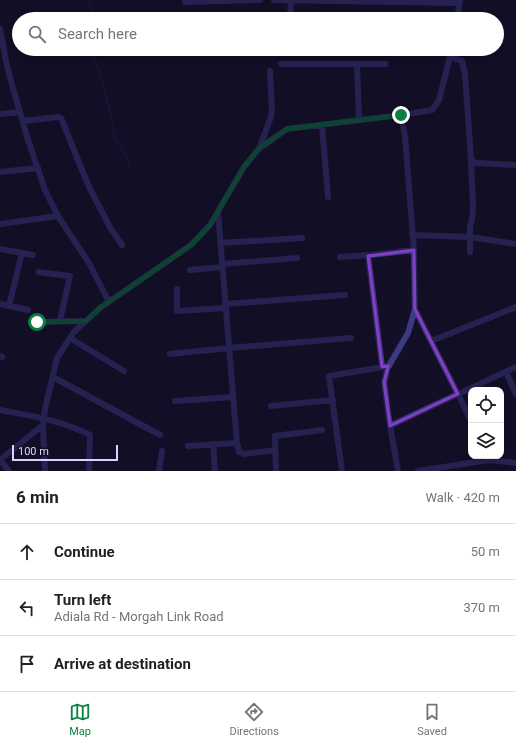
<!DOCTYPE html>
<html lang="en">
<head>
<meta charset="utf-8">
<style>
  body { margin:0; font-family:Roboto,sans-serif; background:#f6f6f6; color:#202124 }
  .controls { position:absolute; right:12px; bottom:12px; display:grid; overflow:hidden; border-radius:8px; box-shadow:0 2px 6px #0003 }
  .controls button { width:36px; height:36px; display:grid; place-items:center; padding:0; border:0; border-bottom:1px solid #e0e0e0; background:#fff; color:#202124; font:20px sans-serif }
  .scale { position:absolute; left:12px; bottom:10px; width:106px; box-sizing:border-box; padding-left:4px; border:2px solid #d9d4ff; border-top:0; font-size:11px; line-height:14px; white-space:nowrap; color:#d9d4ff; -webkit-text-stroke:3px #130f26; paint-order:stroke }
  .stop { position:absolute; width:12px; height:12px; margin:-9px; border:3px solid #0b8043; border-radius:50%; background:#fff }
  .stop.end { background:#0b8043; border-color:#fff; box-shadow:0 1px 4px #0008 }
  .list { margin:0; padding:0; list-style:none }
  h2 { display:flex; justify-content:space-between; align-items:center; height:52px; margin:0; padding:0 16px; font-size:17px }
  h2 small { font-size:13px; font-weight:400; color:#757577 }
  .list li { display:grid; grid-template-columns:26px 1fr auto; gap:12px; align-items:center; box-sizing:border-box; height:56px; padding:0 16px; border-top:1px solid #e0e0e0 }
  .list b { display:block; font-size:15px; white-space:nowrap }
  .list p { margin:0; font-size:13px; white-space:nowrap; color:#757577 }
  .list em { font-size:13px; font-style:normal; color:#757577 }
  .icon { flex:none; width:22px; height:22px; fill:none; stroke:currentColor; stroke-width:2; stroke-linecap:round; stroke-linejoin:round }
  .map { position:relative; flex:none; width:516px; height:471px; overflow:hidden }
  .search { position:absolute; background:#fff; box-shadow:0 2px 6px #0003; left:12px; right:12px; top:12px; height:44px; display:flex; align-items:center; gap:10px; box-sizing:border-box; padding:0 14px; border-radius:22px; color:#757577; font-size:15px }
  .sheet { height:220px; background:#fff }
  nav { display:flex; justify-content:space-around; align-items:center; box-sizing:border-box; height:56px; border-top:1px solid #e0e0e0; background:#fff; font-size:11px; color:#757577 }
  nav a { display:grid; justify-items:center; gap:2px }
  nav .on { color:#0b8043 }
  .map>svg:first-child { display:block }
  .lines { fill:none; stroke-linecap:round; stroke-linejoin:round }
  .stream { stroke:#0c2248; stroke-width:2 }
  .street { stroke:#3d3a85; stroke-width:6 }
  .route { stroke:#0b8043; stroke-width:5 }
  .marked { fill:none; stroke:#843dc5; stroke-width:3; stroke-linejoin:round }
</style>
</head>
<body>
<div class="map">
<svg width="516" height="471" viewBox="0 0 516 471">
  <rect width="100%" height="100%" fill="#130f26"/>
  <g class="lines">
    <path class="stream" d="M87,0L93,12L92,19
      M92,49L94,58L102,79L110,112L115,137L127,158L131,172"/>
    <path class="street" d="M186,0L185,2L260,0
      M274,0L459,3
      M290,19L291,1
      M457,19L460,0
      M0,29L6,61L12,85L28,140L45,190L58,216L89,263L109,302
      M451,57L462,61L465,74L471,160L476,163L516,165
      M281,64H386
      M357,64L359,120
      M0,114L20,112
      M23,121L58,117L61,118L89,187L111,229L116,236L122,245
      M322,125L328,197
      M259,149L271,117L272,110L270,71
      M0,172L38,168
      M218,212L237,443L239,452L244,454L275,450
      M0,224L58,216
      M412,235L470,237L516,244
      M220,243L302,238
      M0,249L33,255
      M470,252V226L472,220L473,207L471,160
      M368,256L382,367
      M340,257L370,255L414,250
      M222,264L297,258
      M190,270L222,267
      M38,272L70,276L60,321
      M177,289V311L226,308
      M0,304L28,310
      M226,304L345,295
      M9,306L22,253
      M415,309L458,394L471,421
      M37,322L86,321
      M70,338L124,371
      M431,341L516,307
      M170,354L229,348L351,338
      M0,356L2,357
      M506,372L516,394
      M53,377L160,435
      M175,401L233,397
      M271,406L333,400
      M0,410C30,416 62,420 90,435L89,471
      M390,426L516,367
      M213,444L215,471
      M188,446L237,443
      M0,460L43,425
      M0,460L9,471
      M45,471L43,425L45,409L57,358L74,332L100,308L191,245L210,225L244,167L259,149L287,129L401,115L432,110L439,100L452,49
      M159,471L162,451
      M276,471L275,436L322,430
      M342,471L329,376L389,366
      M398,471L388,414L384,382L387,369L408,333L415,309L414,250L405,136L401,115
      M418,471L489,460L516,463"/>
  </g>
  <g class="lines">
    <path class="route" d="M37,322L86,321L100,308L191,245L210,225L244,167L258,149L287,129L401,115"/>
  </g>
  <path d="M0 0H516V471H0ZM414,250L415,309L458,394L390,426L384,382L388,366L382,367L368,256Z" fill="#130f26" fill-opacity=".55" fill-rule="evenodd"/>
  <path class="marked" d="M414,250L415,309L458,394L390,426L384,382L388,366L382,367L368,256Z"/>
</svg>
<div class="controls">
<button><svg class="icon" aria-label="locate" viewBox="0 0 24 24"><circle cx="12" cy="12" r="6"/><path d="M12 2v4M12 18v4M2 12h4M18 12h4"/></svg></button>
<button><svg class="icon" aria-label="layers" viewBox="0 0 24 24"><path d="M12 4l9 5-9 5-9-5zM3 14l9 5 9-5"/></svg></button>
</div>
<div class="scale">100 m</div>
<div class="stop" style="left:37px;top:322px"></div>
<div class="stop end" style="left:401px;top:115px"></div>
<div class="search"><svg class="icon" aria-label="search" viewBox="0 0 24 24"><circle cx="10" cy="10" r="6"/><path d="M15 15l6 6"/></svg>Search here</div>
</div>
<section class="sheet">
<h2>6 min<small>Walk · 420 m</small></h2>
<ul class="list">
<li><svg class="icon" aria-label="ahead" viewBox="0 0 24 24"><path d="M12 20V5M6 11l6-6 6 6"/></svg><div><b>Continue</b></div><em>50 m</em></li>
<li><svg class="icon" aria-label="left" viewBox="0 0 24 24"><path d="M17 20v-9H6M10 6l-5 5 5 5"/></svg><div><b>Turn left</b><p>Adiala Rd - Morgah Link Road</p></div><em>370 m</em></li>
<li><svg class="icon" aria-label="arrive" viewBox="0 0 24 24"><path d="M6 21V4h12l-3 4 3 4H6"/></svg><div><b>Arrive at destination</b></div></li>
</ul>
</section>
<nav>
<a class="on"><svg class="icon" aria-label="map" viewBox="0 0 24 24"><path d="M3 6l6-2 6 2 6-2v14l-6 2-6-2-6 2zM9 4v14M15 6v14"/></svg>Map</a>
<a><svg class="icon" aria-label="directions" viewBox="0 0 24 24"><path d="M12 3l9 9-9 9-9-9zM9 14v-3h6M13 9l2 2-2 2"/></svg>Directions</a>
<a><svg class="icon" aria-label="saved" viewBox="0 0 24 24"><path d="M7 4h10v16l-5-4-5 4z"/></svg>Saved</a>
</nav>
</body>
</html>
